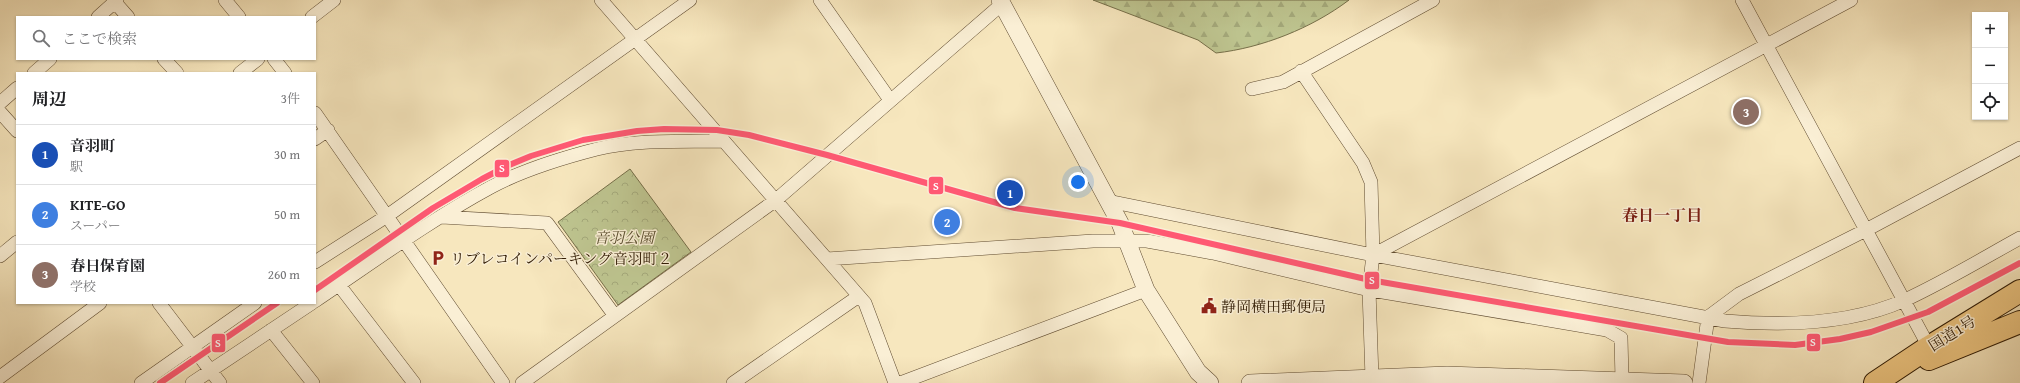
<!DOCTYPE html>
<html lang="ja">
<head>
<meta charset="utf-8">
<style>
  body { margin:0; font-family:"Gentium Book Plus","Noto Serif JP",serif; background:#f6f6f6; color:#202124 }
  .controls { position:absolute; right:12px; top:12px; display:grid; overflow:hidden; border-radius:0px; box-shadow:0 1px 3px #0004 }
  .controls button { width:36px; height:36px; display:grid; place-items:center; padding:0; border:0; border-bottom:1px solid #e0e0e0; background:#fff; color:#202124; font:20px sans-serif }
  .you { position:absolute; left:1078px; top:182px; width:14px; height:14px; margin:-10px; border:3px solid #fff; border-radius:50%; background:#1a73e8; box-shadow:0 0 0 6px #1a73e833 }
  .badge { display:grid; place-items:center; width:26px; height:26px; border-radius:50%; background:#8f2418; color:#fff; font-size:13px; font-weight:700 }
  .pin { position:absolute; translate:-50% -50%; border:2px solid #fff; box-shadow:0 1px 4px #0006 }
  .list { margin:0; padding:0; list-style:none }
  h2 { display:flex; justify-content:space-between; align-items:center; height:52px; margin:0; padding:0 16px; font-size:17px }
  h2 small { font-size:13px; font-weight:400; color:#757577 }
  .list li { display:grid; grid-template-columns:26px 1fr auto; gap:12px; align-items:center; box-sizing:border-box; height:60px; padding:0 16px; border-top:1px solid #e0e0e0 }
  .list b { display:block; font-size:15px; white-space:nowrap }
  .list p { margin:0; font-size:13px; white-space:nowrap; color:#757577 }
  .list em { font-size:13px; font-style:normal; color:#757577 }
  .icon { flex:none; width:22px; height:22px; fill:none; stroke:currentColor; stroke-width:2; stroke-linecap:round; stroke-linejoin:round }
  .map { position:relative; flex:none; width:2020px; height:383px; overflow:hidden }
  .search { position:absolute; background:#fff; box-shadow:0 1px 3px #0004; left:16px; top:16px; width:300px; height:44px; display:flex; align-items:center; gap:10px; box-sizing:border-box; padding:0 14px; border-radius:0px; color:#757577; font-size:15px }
  .panel { position:absolute; background:#fff; box-shadow:0 1px 3px #0004; left:16px; top:72px; width:300px; height:232px; border-radius:0px }
  .map>svg:first-child { display:block }
  .forest { fill:url(#forest-firs); stroke:#766f49 }
  .park { fill:url(#park-crowns); stroke:#766f49 }
  .lines { fill:none; stroke-linecap:round; stroke-linejoin:round }
  .minor-casing { stroke:#604c31; stroke-width:14 }
  .tertiary-casing { stroke:#604c31; stroke-width:18 }
  .trunk-casing { stroke:#2e1902; stroke-width:24 }
  .minor { stroke:#faefd5; stroke-width:13 }
  .tertiary { stroke:#faefd5; stroke-width:17 }
  .trunk { stroke:#ecc47f; stroke-width:22 }
  .rail-1-casing { stroke:#faefd5; stroke-width:9 }
  .rail-1 { stroke:#ff5973; stroke-width:6 }
  .labels { text-anchor:middle; dominant-baseline:central; stroke-width:3; stroke-linejoin:round; paint-order:stroke }
  .park-label { font-size:15px; font-style:italic; fill:#594d2d; stroke:#faefd5 }
  .poi-label { font-size:15px; fill:#2e1902; stroke:#faefd5; text-anchor:start }
  .street-label { font-size:15px; fill:#2e1902; stroke:#faefd5 }
  .neighbourhood-label { font-size:16px; font-weight:bold; fill:#7a1f14; stroke:#faefd5 }
  .line-badge { stroke:#faefd5; stroke-width:1.5 }
  .badge-label { font-size:11px; text-anchor:middle; font-weight:bold; fill:#fff }
</style>
</head>
<body>
<div class="map">
<svg width="2020" height="383" viewBox="0 0 2020 383">
  <defs>
    <pattern id="forest-firs" width="22" height="20" patternUnits="userSpaceOnUse"><rect width="22" height="20" fill="#bec590"/><path d="M5 1l3.5 6h-7zM16 11l3.5 6h-7z" fill="#a4a97b"/></pattern>
    <pattern id="park-crowns" width="20" height="18" patternUnits="userSpaceOnUse"><rect width="20" height="18" fill="#bec590"/><path d="M2 6a3 3 0 1 1 6 0M12 15a3 3 0 1 1 6 0" fill="none" stroke="#a4a97b"/></pattern>
  </defs>
  <rect width="100%" height="100%" fill="#f7e7be"/>
  <filter id="stains"><feTurbulence type="fractalNoise" baseFrequency=".005" numOctaves="4"/><feColorMatrix values="0 0 0 0 .2 0 0 0 0 .09 0 0 0 0 .02 0 0 0 .5 -.17"/></filter>
  <radialGradient id="worn" r=".72"><stop offset=".6" stop-color="#630" stop-opacity="0"/><stop offset="1" stop-color="#630" stop-opacity=".3"/></radialGradient>
  <path class="forest" d="M1093,0H1349C1312,28 1262,48 1216,53L1198,40Z"/>
  <path class="park" d="M630,169L691,252L618,305L558,222Z"/>
  <g class="lines">
    <defs>
      <path id="minor" d="M113,0L128,17
        M225,0L239,17
        M601,0L865,303L895,383
        M820,0L890,100
        M1742,0L1929,347
        M98,17L117,0
        M312,17L334,0
        M164,59L177,73
        M274,59L285,73
        M1301,71L1363,163L1371,182L1373,255L1369,290L1372,378
        M34,73L50,59
        M240,73L258,59
        M1252,89L1283,82L1433,0
        M0,103L17,88
        M0,112L17,131
        M315,113L503,383
        M315,139L328,130
        M1108,201L1373,255L1725,321C1784,326 1850,325 1905,300C1944,282 1982,259 2020,238
        M442,217L547,223L615,316
        M1373,255L1851,0
        M0,256L17,242
        M827,259L1093,241H1147L1213,253L1365,289L1607,330L1621,338L1622,380
        M315,262L387,216L690,0
        M339,285L414,383
        M315,301C373,262 430,220 491,187C523,170 562,158 597,149C638,139 683,142 724,141
        M159,303L220,383
        M271,330L313,383
        M0,377L100,303
        M141,383L255,303
        M192,383L312,303
        M522,383L776,200L1002,4
        M733,383L859,296
        M900,383L1146,290
        M1699,383L1708,317L1739,294L1866,230L2020,148"/>
      <path id="tertiary" d="M1000,0L1120,223L1146,290L1198,372L1210,383
        M1250,383L1447,375L1684,383"/>
      <path id="trunk" d="M1929,359L2020,322
        M1875,383L1929,347L2020,291"/>
    </defs>
    <use href="#minor" class="minor-casing"/>
    <use href="#tertiary" class="tertiary-casing"/>
    <use href="#trunk" class="trunk-casing"/>
    <use href="#minor" class="minor"/>
    <use href="#tertiary" class="tertiary"/>
    <use href="#trunk" class="trunk"/>
    <defs>
      <path id="rail-1" d="M315,290L433,208L482,179L507,166L531,156L583,140L637,131L664,129L717,130L749,135L827,155L1015,208L1120,223L1370,280L1728,342L1795,345L1840,339L1871,332L1928,312L2020,263
        M160,383L277,303"/>
    </defs>
    <use href="#rail-1" class="rail-1-casing"/>
    <use href="#rail-1" class="rail-1"/>
  </g>
  <defs>
    <symbol id="parking-bare" viewBox="-9 -9 18 18"><path d="M-3.5-5.5H1a3.5 3.5 0 0 1 0 7H-1V5.5H-3.5ZM-1-3.4V-.6H.8a1.4 1.4 0 0 0 0-2.8Z" fill="#8f2418" stroke="#faefd5" stroke-width="2.5" paint-order="stroke"/></symbol>
    <symbol id="civic-bare" viewBox="-9 -9 18 18"><path d="M-.6-6.5H3V-4.5H.6V-3L4-1V1h2V6H-6V1h2V-1L-.6-3ZM-1.2 2.5V6h2.4V2.5Z" fill="#8f2418" stroke="#faefd5" stroke-width="2.5" paint-order="stroke"/></symbol>
  </defs>
  <g fill-rule="evenodd">
    <use href="#parking-bare" x="427" y="247" width="22" height="22"/>
    <use href="#civic-bare" x="1198" y="295" width="22" height="22"/>
  </g>
  <g class="labels">
    <g class="park-label">
      <text x="624" y="237">音羽公園</text>
    </g>
    <g class="poi-label">
      <text x="450" y="258">リブレコインパーキング音羽町２</text>
      <text x="1221" y="306">静岡横田郵便局</text>
    </g>
    <g class="street-label">
      <text transform="translate(1952 333) rotate(-32)">国道1号</text>
    </g>
    <g class="neighbourhood-label">
      <text x="1662" y="215">春日一丁目</text>
    </g>
  </g>
  <g class="line-badge">
    <rect x="494" y="159" width="16" height="19" rx="4" fill="#ff5973"/>
    <rect x="928" y="176" width="16" height="19" rx="4" fill="#ff5973"/>
    <rect x="1364" y="271" width="16" height="19" rx="4" fill="#ff5973"/>
    <rect x="1806" y="333" width="15" height="19" rx="4" fill="#ff5973"/>
    <rect x="211" y="333" width="15" height="20" rx="4" fill="#ff5973"/>
  </g>
  <g class="badge-label">
    <text x="502" y="172">S</text>
    <text x="936" y="190">S</text>
    <text x="1372" y="284">S</text>
    <text x="1813" y="346">S</text>
    <text x="218" y="347">S</text>
  </g>
  <rect width="100%" height="100%" filter="url(#stains)"/>
  <rect width="100%" height="100%" fill="url(#worn)"/>
</svg>
<div class="controls">
<button>+</button>
<button>−</button>
<button><svg class="icon" aria-label="locate" viewBox="0 0 24 24"><circle cx="12" cy="12" r="6"/><path d="M12 2v4M12 18v4M2 12h4M18 12h4"/></svg></button>
</div>
<div class="you"></div>
<div class="pin badge" style="left:1010px;top:193px;background:#1a4fb4">1</div>
<div class="pin badge" style="left:947px;top:222px;background:#3f7fe0">2</div>
<div class="pin badge" style="left:1746px;top:112px;background:#8d6e63">3</div>
<div class="search"><svg class="icon" aria-label="search" viewBox="0 0 24 24"><circle cx="10" cy="10" r="6"/><path d="M15 15l6 6"/></svg>ここで検索</div>
<section class="panel">
<h2>周辺<small>3件</small></h2>
<ul class="list">
<li><span class="badge" style="background:#1a4fb4">1</span><div><b>音羽町</b><p>駅</p></div><em>30 m</em></li>
<li><span class="badge" style="background:#3f7fe0">2</span><div><b>KITE-GO</b><p>スーパー</p></div><em>50 m</em></li>
<li><span class="badge" style="background:#8d6e63">3</span><div><b>春日保育園</b><p>学校</p></div><em>260 m</em></li>
</ul>
</section>
</div>
</body>
</html>
